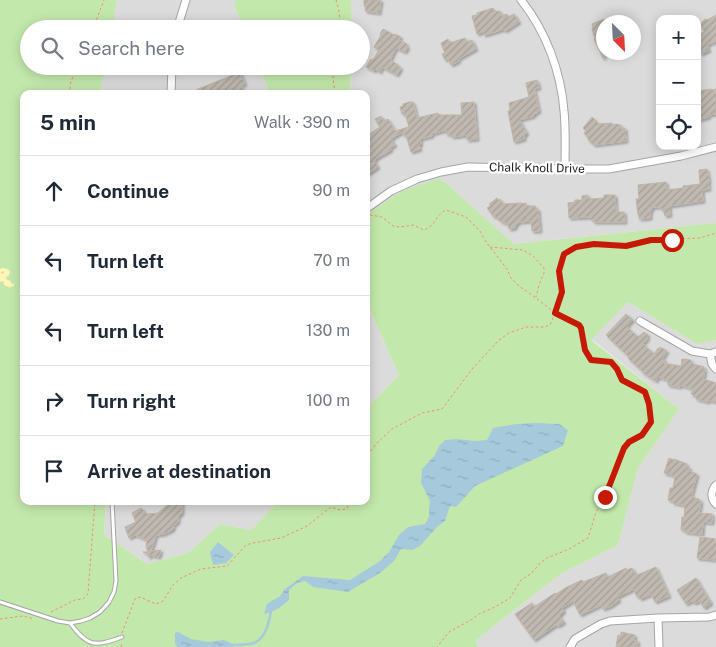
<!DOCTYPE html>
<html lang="en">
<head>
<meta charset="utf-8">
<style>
  body { margin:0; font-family:"Public Sans",sans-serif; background:#f6f6f7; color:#1f2937 }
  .controls { position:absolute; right:15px; top:15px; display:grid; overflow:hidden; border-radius:10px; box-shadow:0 2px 12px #0003 }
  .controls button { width:45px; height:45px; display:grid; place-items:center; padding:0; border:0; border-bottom:1px solid #e0e1e3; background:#fff; color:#1f2937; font:25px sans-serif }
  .compass { position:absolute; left:596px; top:15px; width:45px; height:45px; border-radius:50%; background:#fff; box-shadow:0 2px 12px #0003; rotate:156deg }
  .stop { position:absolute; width:15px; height:15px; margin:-11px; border:4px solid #c71a06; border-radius:50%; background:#fff }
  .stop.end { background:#c71a06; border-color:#fff; box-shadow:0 1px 5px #0008 }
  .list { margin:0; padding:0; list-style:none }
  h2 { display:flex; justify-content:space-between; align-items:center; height:65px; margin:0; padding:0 20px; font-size:21px }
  h2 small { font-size:16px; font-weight:400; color:#747a83 }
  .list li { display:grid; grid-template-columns:32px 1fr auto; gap:15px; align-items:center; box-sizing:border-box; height:70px; padding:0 20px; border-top:1px solid #e0e1e3 }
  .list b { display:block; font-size:19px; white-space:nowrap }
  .list em { font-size:16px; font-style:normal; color:#747a83 }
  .icon { flex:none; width:28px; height:28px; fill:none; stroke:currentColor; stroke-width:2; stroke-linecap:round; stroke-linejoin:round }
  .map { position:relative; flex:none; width:716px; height:647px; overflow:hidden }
  .search { position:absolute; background:#fff; box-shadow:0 2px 12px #0003; left:20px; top:20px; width:350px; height:55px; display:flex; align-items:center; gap:12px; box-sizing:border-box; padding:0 18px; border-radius:28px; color:#747a83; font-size:19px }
  .panel { position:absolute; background:#fff; box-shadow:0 2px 12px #0003; left:20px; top:90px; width:350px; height:415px; border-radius:10px }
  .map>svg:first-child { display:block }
  .residential { fill:#dcdbdb; fill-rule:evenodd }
  .grass { fill:#c3e8ac }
  .sand { fill:url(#sand-dots) }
  .water { fill:url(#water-ripples) }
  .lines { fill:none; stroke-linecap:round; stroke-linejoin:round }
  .stream { stroke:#a6cadb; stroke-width:2.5 }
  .building { fill:url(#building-hatch); stroke:#c0b5a7; filter:url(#shadow) }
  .lane-casing { stroke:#a5a5a5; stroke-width:5 }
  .street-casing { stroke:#a5a5a5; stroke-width:9 }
  .path { stroke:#f68b6f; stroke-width:1; stroke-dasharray:2.5 2.5; stroke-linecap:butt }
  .lane { stroke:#fff; stroke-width:3 }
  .street { stroke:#fff; stroke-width:7 }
  .route { stroke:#c71a06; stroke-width:6 }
  .labels { text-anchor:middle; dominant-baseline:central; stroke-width:4.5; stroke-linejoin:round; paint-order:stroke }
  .street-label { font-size:12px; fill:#1e1e1e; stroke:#fff }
</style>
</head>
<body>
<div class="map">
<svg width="716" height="647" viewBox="0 0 716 647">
  <defs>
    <pattern id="sand-dots" width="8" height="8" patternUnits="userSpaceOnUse" patternTransform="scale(1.25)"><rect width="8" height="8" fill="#fdf6b5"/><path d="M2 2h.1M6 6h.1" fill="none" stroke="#d8d29b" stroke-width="1.8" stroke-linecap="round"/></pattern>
    <pattern id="water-ripples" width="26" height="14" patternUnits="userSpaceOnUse" patternTransform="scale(1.25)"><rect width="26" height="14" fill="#a6cadb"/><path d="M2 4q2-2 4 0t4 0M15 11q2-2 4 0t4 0" fill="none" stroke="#8eadbc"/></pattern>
    <pattern id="building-hatch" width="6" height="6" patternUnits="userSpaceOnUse" patternTransform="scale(1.25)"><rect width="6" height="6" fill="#bfb9b1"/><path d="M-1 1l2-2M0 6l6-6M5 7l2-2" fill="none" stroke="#a49f98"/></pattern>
    <filter id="shadow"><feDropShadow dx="2" dy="2" stdDeviation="1" flood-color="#0004"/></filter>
  </defs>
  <rect width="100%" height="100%" fill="#efede5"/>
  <path class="residential" d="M117,0H235V7L244,29H112Z
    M351,0H716V223L513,244L440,178L387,201L370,212L366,210V94H350L351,66H361V29H351ZM660,19H697V146H660ZM604,22H634V52H604Z
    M105,66H259L270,94H100Z
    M366,301L399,375L366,409Z
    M628,302L697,344L716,340V647H478L476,640L562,573L618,545L638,468L679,409L594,341L590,340Z
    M106,501H279L251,530L220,524L188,553L147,564L104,535Z"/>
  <path class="grass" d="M0,0H117L112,29H29V66H105L100,94H24V501H106L104,535L147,564L188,553L220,524L251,530L279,501H366V409L399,375L366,301V210L370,212L404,190L440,178L514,244L716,223V340L697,344L628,302L591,340L679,409L638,468L618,545L562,573L476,640L478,647H0Z
    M235,0H351V29H244L235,7Z
    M259,66H351L350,94H270Z"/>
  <path class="sand" d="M3,268L7,269L10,271L9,275L6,279L14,283V286L8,288L0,281V269Z"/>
  <path class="water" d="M538,423L559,424L568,430L563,446L475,486L456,507L450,506L445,521L437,527L420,546L412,550L401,549L394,561L380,573L348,592L313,587L305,581L297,583L289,590V600C281,607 274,612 264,614L267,604L280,596L285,589L303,576L350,580L380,561L389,552L399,535L408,527L425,524L429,517V509L430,501L421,483L422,469L435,455L439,446L445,440L456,439L476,441L487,440L493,428L516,424Z
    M218,542L234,555L226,563L213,565L210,552Z
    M178,632L191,639L208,642L224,640L231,643L233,647H178L175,644V633Z"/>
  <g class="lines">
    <path class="stream" d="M229,645C236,645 248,645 254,643C266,638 269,622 271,611"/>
  </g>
  <path class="building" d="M364,0H381L379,13L365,11L366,7L364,6Z
    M493,8L495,12L500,11L501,16L507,14L508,17L514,14L519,22L505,31L504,29L488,34L484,35L483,32L477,34L472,16L477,15V13L480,12Z
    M716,15V41L707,45L709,50L701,54L697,48V35L704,32L700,24L705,19L707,20Z
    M604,19V58H603L594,39L595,38L592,29L593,28L592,24Z
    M383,29L394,35L395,34L401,37L399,40L407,44L406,46L408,47L405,52L396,48L390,60L395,63L398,65V66L401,68L397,75L382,67L380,72L375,69L374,71L366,67L371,59L373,60L379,50L374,47L381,35L380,34Z
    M465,38L467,42L472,40L476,49L458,59L459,61L451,65L448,59L445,60L442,54L445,53L441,43L448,39L450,43Z
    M240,72L245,84L241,85L243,89L241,90L242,94H186Z
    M537,80L539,88L534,89L539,111L533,115L534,116L519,120L527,133L524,136V139L514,142L508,111L510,110L509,103L529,97L526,83Z
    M711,89V90L716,89V114L708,115L709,117L697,120V97H699L698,91Z
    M409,102H413L417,118L438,113L439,115H462L461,103L474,102L477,139L467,140V135L452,137L450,134H446V130L431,134L432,136L420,139L421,144L419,145L420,149L411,152L406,135H403L402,132L391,139L395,145L390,148L391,150L375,159L376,160L374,161L378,167L366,175V136L380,127L375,119L381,116L384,121L388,119L395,131L409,127L405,113L402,114L400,107L403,106V104Z
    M592,117L599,124L612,123V125L618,124V125H621V129L625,128L626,141L594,145L588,140L589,139L584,133L586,131L583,128Z
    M707,169L709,182H708L709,189L702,190L703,201L669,206L670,215L665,216L664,212L660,207H653L650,212V218L639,219V215H638L636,199H639L638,185L666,182L667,190L683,188V186L700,184L699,170Z
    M588,195V198L590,199L604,198V195H615L616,212H624L625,222H594L589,217L569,218L568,203L575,202V200H582V196Z
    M497,198L499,201L500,199L503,204L522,203V204L526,203V206H535L536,209H538L540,231H532L531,221L519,222L515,226V228L509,229L508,224L500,221L495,216L494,217L487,208L491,205L489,204Z
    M626,314L633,320L627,326L629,329L638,337L644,332L648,335L647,337L648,338L643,344L654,354L658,348L659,349L660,347L667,351L662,359L665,360L663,363L681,366L682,359L691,360L690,363L704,367V370H705L703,379L716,383V402L708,400V402L696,399V396L691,394L693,389L680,385V387L668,385V380L658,377L656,381L643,373V372L628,358L629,357L606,335Z
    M669,458L674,460V459L687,464L686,467L690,468L689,471L697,474L691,497L699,499V501H701L699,513L712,514V523L703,522L702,534L685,532V530H681L682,517H684L685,505L673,503V501L668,500L670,488H673L675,476L664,473Z
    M167,501H182V513L178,517V522L173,526L174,527L172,530L164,534L156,535L151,551L161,550L159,557L150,555L149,558L148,554L143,552H148L146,546L147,540L135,535L129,538L125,527L136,522L132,513L141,508L147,514L158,513L167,505Z
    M700,537L716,539V560L697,558Z
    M656,567L669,596L655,602L651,594L640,599L639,596L637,597L634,589L617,597L619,600L611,606L603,609L601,605L580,615L573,601L562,608L564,611L559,616L564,622L558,626L556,625L534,640L515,614L532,603L534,607L555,593L556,594L567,587L582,580L583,582L606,573L608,577L626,568L627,570L632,568L635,573H636L637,575Z
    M696,578L711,603L704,608L700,601L694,603L692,601L686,604L677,590Z
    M621,632L635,635L634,641H638L637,647H616L618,635L621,636Z"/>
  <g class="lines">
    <defs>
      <path id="lane" d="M0,602L58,621L70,623L81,621L90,618L100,612L109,602L114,592L116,581L112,501
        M70,623C88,647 94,647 122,637"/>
      <path id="street" d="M521,0C546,31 561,72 564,111C566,130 565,150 565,169
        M177,29L186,0
        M171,94L172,66
        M366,209L391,191L417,179L441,172L468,167L565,169H609L681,156L716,147
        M640,321L692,351L710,354L716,352
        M710,354L712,364L716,369
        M716,485C711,491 710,498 716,504
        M658,618L659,647
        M570,647L575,639L601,624L610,621L658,618L709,617L716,615"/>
    </defs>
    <use href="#lane" class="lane-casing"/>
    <use href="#street" class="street-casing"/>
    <path class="path" d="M336,0C339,9 341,20 339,29
      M93,29L104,0
      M332,66L334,72L333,78L335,94
      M69,94L71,81L79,66
      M370,215L382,217L393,226L400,227L413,225L424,230C437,225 434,216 446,210L466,217L480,231L486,242L507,269L511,278L519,286L532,295L555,313L579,325L581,328L585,350L591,359L611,362L617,369L622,380L645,392L649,404L651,422L642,435L629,442L623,448L605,497L596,512L588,538L569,549L547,558L539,564L532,573L521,580L510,598L495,607L479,614L471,620L449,632L437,647
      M490,247L523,250L533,256L544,268V273L539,285L536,297
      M366,460L369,453L378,442L392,429L422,413L442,409L473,368L499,340L509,333L526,327H544L550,325L555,313L562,292L559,271L564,254L576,247L594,244L626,246L651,240L700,238L716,233
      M51,612L75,600L83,599L88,594L95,501
      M0,619L23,616L34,619
      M122,633L135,599L140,597L156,604L163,601L173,585L181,578L201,569L227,566L246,545L253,543L281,538L307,526L331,507L340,510L347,509L350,501
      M121,647L122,642"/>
    <use href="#lane" class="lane"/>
    <use href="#street" class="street"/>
  </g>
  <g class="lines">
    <path class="route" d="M605,497L624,448L629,442L642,435L651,422L649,404L645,392L622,380L617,369L611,362L591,360L585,350L581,328L579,325L555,313L562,292L559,271L564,254L576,247L594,244L626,246L651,240H672"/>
  </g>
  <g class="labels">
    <g class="street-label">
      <text transform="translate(537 168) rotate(1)">Chalk Knoll Drive</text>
    </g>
  </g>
</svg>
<div class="controls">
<button>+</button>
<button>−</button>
<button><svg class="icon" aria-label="locate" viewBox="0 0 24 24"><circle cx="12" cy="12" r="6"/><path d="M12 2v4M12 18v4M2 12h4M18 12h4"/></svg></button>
</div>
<svg class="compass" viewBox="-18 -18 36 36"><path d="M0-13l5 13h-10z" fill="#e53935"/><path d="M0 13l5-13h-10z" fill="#747a83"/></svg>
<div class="stop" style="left:672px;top:240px"></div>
<div class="stop end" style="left:605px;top:497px"></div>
<div class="search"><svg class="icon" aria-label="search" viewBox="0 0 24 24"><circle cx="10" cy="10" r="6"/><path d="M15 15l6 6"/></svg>Search here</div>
<section class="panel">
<h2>5 min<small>Walk · 390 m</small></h2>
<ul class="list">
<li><svg class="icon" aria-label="ahead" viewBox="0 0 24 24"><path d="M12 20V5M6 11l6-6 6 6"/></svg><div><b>Continue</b></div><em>90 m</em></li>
<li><svg class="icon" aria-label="left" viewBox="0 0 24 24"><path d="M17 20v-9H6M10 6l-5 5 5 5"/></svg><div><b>Turn left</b></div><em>70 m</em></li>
<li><svg class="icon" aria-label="left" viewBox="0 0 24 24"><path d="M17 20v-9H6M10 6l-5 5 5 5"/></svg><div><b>Turn left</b></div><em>130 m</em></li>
<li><svg class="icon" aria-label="right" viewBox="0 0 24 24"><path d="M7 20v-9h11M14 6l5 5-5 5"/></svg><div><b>Turn right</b></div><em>100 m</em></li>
<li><svg class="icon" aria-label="arrive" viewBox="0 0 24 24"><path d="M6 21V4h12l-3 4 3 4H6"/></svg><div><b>Arrive at destination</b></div></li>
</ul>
</section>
</div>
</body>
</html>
